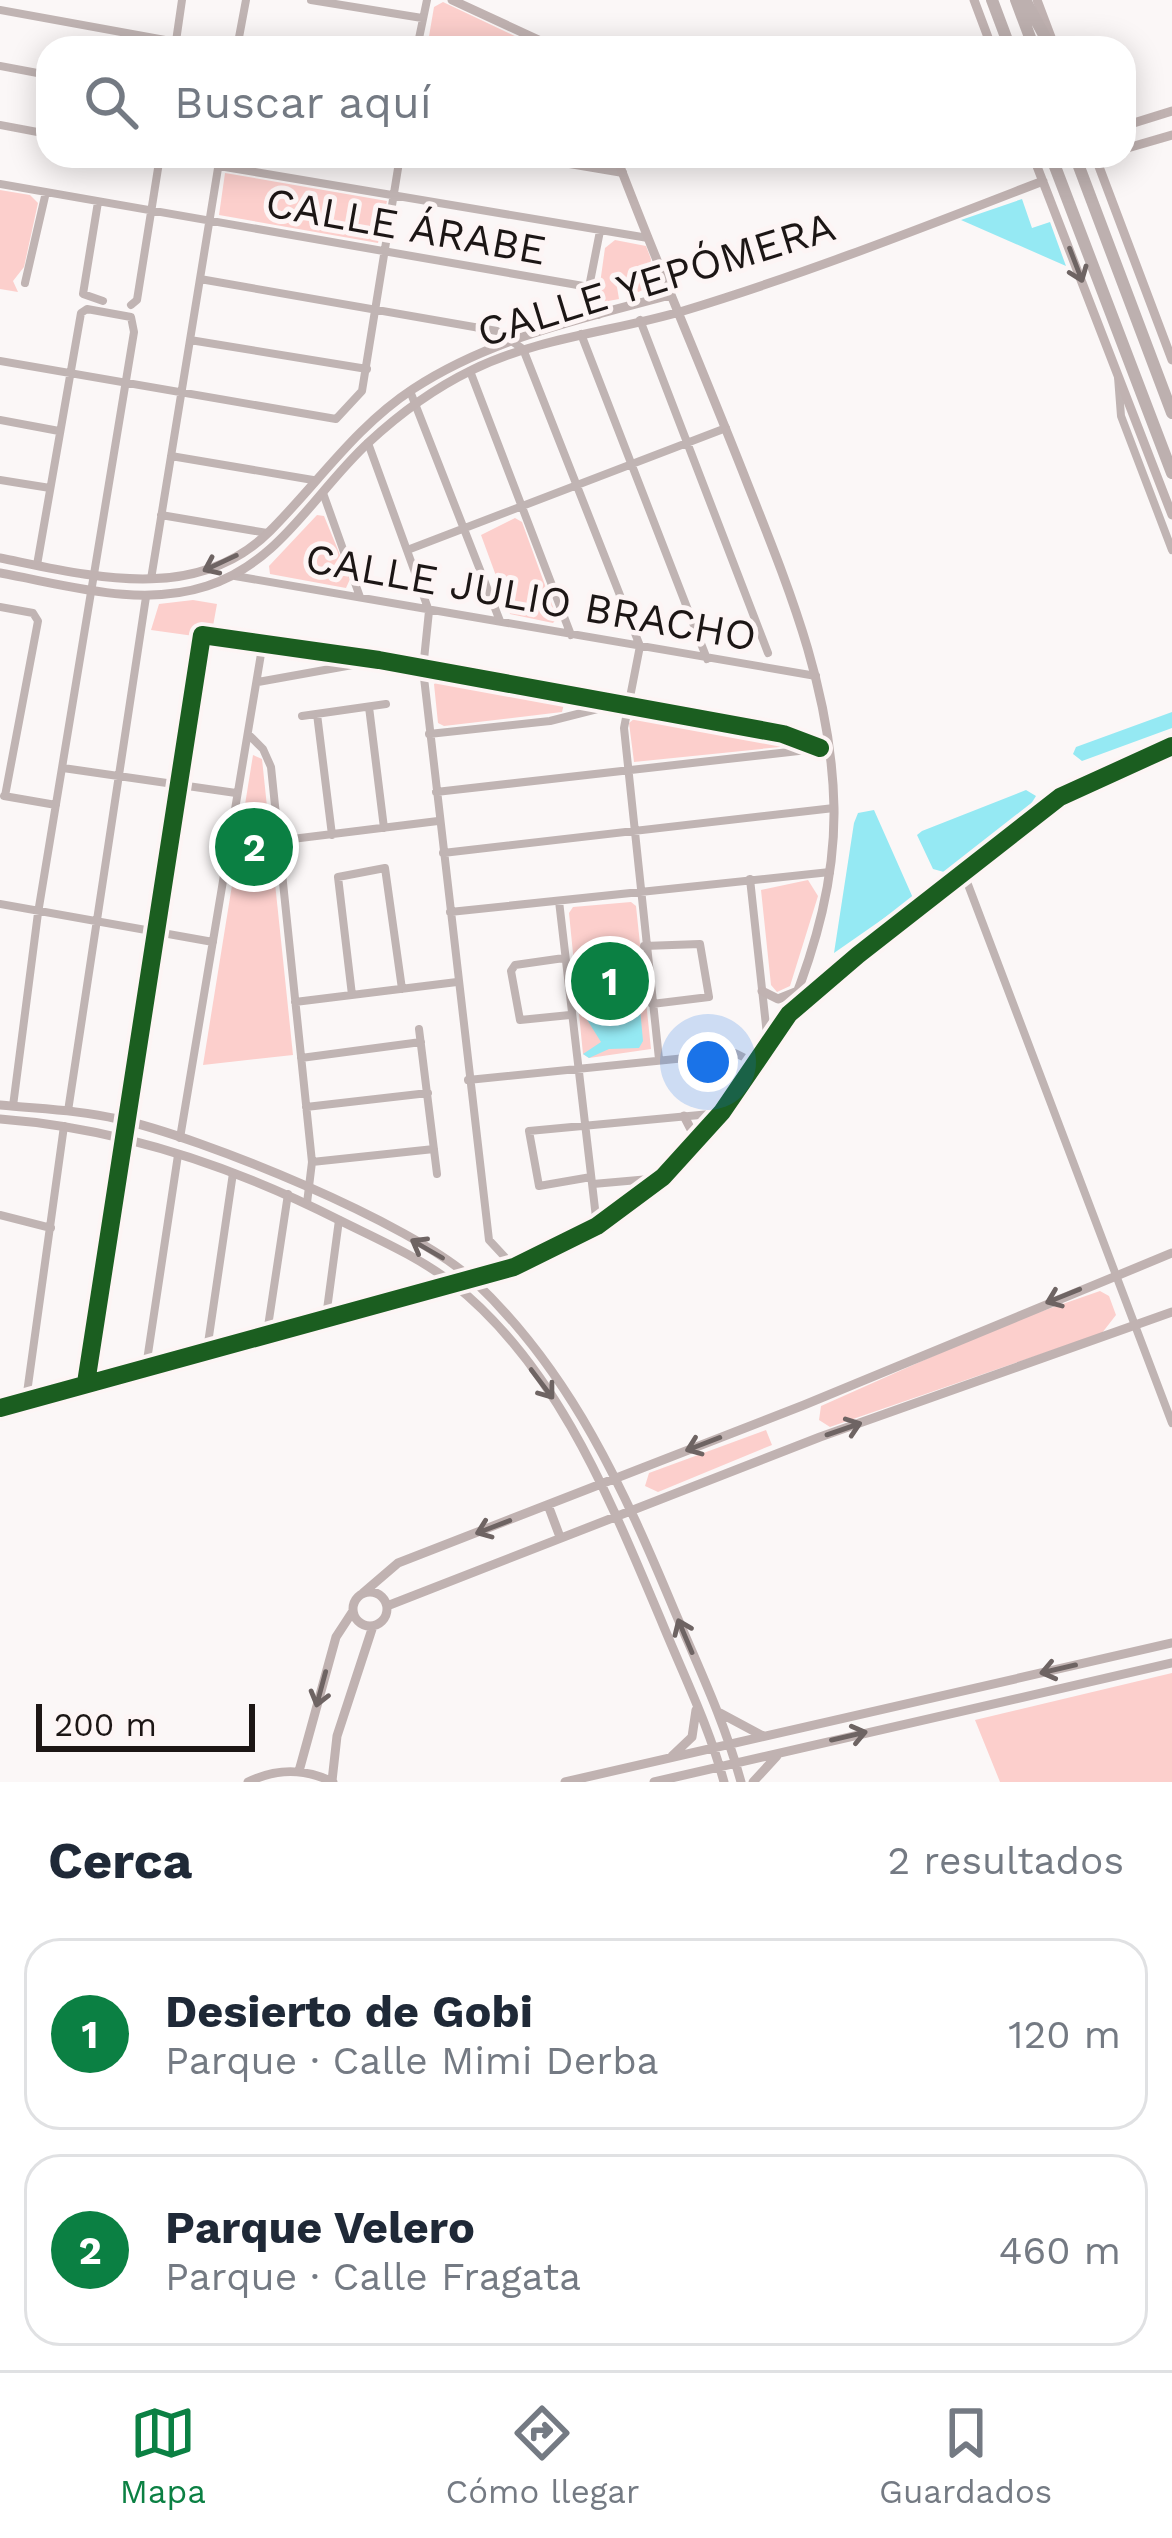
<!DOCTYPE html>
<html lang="es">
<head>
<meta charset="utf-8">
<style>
  body { margin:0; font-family:"Work Sans",sans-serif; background:#f2f2f3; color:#1f2937 }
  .scale { position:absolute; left:36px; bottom:30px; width:219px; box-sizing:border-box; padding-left:12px; border:6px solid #1c1615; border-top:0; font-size:33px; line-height:42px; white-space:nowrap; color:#1c1615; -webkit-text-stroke:9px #fdf5f5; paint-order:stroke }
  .you { position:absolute; left:708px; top:1062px; width:42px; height:42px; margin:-30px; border:9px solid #fff; border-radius:50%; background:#1a73e8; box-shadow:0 0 0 18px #1a73e833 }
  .badge { display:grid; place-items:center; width:78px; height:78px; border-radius:50%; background:#0b8043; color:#fff; font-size:39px; font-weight:700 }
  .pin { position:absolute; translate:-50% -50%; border:6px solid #fff; box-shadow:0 3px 12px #0006 }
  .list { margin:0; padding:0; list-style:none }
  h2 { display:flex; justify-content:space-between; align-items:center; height:156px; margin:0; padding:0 48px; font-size:51px }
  h2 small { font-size:39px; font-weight:400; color:#747a83 }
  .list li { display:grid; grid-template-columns:78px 1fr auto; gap:36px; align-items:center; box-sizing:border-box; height:192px; margin:0 24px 24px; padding:0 24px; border:3px solid #e0e1e3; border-radius:36px }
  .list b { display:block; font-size:45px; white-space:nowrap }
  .list p { margin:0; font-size:39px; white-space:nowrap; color:#747a83 }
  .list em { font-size:39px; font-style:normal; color:#747a83 }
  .icon { flex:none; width:66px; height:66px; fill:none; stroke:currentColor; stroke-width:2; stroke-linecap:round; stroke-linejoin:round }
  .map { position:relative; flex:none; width:1172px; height:1782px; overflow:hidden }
  .search { position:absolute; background:#fff; box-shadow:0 6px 30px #0003; left:36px; right:36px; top:36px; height:132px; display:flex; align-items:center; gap:30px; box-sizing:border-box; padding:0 42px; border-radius:36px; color:#747a83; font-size:45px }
  .sheet { height:588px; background:#fff }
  nav { display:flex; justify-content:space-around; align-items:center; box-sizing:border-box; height:168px; border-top:3px solid #e0e1e3; background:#fff; font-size:33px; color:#747a83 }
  nav a { display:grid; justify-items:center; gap:6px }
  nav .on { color:#0b8043 }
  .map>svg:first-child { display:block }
  .green { fill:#fccfcc }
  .water { fill:#95e9f3 }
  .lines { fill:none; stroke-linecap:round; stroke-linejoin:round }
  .street { stroke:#c0b4b3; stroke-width:8 }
  .secondary { stroke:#c0b2b1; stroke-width:9 }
  .highway { stroke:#bdb0af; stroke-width:12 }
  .cycleway-casing { stroke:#fdf5f5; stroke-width:26 }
  .cycleway { stroke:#1b5e20; stroke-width:18 }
  .oneway { stroke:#6e6463 }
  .labels { text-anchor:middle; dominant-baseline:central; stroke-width:10; stroke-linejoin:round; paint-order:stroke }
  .street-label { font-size:42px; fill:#1c1615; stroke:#fdf5f5 }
</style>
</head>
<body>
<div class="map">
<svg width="1172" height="1782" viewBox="0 0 1172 1782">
  <rect width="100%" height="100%" fill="#fbf7f7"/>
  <path class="green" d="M443,2L540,48H427L434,7Z
    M225,173L387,201L378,243L219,215Z
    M0,190L30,195L38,203L24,267L13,281L18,292L0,289Z
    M615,240L646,246L651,259L649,287L632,295L629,284L617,287L619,299L603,302L598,298L605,248Z
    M317,515L324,516L350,579L346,588L270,574L269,566Z
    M515,518L522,522L557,618L553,623L510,614L481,535Z
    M193,600L217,604L213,626H198L194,636L151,630L159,604Z
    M440,680L564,704L562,712L444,726L438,723L434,684Z
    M639,715L787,741L790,746L634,762L629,723Z
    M253,755L262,759L293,1055L203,1065Z
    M808,880L818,896L790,986L777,992L771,985L761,890Z
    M631,902L636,906L651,1049L589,1058L583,1054L569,913L573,907Z
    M1100,1291L1109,1296L1116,1315L1102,1333L830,1427L819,1420L821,1406L1005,1324Z
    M766,1430L772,1445L658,1492L645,1486L649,1473Z
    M1172,1673V1782H1000L975,1720Z"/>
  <path class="water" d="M1022,199L1032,228L1050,222L1066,266L961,220Z
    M1172,712V728L1082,761L1073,754L1076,747Z
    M1026,790L1036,796L1031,804L944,872L933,869L917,835L922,831Z
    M874,810L913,898L834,953L854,823L858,813Z
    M627,959L636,965L643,1041L639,1048L609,1049L589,1058L583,1054L601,1042L586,1018L581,966Z"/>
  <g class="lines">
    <path class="street" d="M311,0L422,18
      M0,10L176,42
      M175,48L182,0
      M237,48L246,0
      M417,48L427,0
      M0,66L48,75
      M0,125L48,134
      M522,156L623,173
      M219,166L648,238
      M0,184L589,287
      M98,202L83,294L103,301
      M200,279L497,331L523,349L640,646L624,728L659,1059
      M25,283L46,192
      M131,305L137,300L160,156
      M598,315L589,287L600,231
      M640,320L768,653
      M581,334L707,659
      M190,340L367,369
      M0,361L336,419L362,391L400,156
      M470,371L571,635
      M1118,377L1121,416L1172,550
      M410,391L500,621
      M0,420L59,431
      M368,443L429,611L423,669L489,1240L514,1267
      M171,456L313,480
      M0,480L50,488
      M323,493L360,597
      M161,515L267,533
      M410,549L726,428
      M235,576L816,676
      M151,579L220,156
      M0,607L33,613L38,621L5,796
      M258,682L369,662
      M369,707L384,828
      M317,714L332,835
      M302,716L386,704
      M429,734L550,721L617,704
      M250,736L263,749L271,767L312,1162L307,1203
      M63,768L236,793
      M436,792L816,749
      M4,796L56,805
      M276,841L438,821
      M443,853L834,808
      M964,874L1172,1423
      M750,879L768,1044
      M559,901L597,1226
      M0,904L213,942
      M450,912L830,872
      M644,946L700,944L709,997L652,1004
      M564,958L515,965L511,971L520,1020L570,1015
      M352,995L338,877L385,868L402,989
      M295,1002L457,982
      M419,1029L437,1174
      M301,1058L421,1042
      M468,1080L735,1053L757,1064
      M13,1106L38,913L134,332L131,317L87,309L81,313L37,565
      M306,1107L428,1093
      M68,1111L146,597
      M180,1138L263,642
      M312,1162L434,1149
      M591,1177L539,1186L529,1131L721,1113
      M593,1184L661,1178
      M0,1215L51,1228
      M326,1317L339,1220
      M267,1333L288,1194
      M207,1350L233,1173
      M146,1367L178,1155
      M86,1383L202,635L379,660L783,734L820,748
      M26,1400L64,1126"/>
    <path class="secondary" d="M452,0L556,48
      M974,0L992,48
      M1037,0L1051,37
      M1124,126L1172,111
      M1124,149L1172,135
      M616,156C658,267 705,375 748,485C790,591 832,693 834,808C835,879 816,946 790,1011
      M1033,156L1172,515
      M1095,156L1172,360
      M0,558C90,576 196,605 270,531C318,483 355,427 413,389C491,338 581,319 670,295
      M0,573C67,585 140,608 207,586C281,562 314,493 368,443C398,415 435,388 472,370C540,337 612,332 683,311C805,274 924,227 1043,181
      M762,991L778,999L798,991
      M0,1105C39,1109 79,1110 118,1119C201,1137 412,1223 473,1280C572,1373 624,1490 675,1612C699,1668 725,1723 741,1782
      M684,1116L697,1141
      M0,1119C119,1128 233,1166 339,1220C377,1239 417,1256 451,1282C558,1366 610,1500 661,1620C683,1674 709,1726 724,1782
      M0,1408L514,1267L597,1226L663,1177L722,1112L789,1014L858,955L1060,797L1172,746
      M548,1505L560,1537
      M353 1609a17 17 0 1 1 34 0a17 17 0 1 1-34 0Z
      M363,1593L398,1563L804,1405L1172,1253
      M387,1606L820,1437L1172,1312
      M720,1713L763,1736
      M672,1756L692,1737L696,1710
      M299,1771L336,1637L353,1611
      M332,1781L337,1736L373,1626
      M248,1782C277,1768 304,1768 333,1782
      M565,1782L1172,1643
      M654,1782L1172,1663
      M753,1782L777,1756"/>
    <path class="highway" d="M992,0L1010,48
      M1016,0L1034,48
      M1025,0L1051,48
      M1051,156L1172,473
      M1075,156L1172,413"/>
    <defs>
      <path id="cycleway" d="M86,1383L202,635L379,660L783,734L820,748
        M0,1408L514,1267L597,1226L663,1177L722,1112L789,1014L858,955L1060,797L1172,746"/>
    </defs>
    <use href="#cycleway" class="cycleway-casing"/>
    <use href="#cycleway" class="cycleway"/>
  </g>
  <defs><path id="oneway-shaft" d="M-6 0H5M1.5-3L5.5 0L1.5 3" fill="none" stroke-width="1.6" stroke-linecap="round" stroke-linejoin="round" transform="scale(3)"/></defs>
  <g class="oneway">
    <use href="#oneway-shaft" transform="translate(1076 265) rotate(69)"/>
    <use href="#oneway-shaft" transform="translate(220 563) rotate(155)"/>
    <use href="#oneway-shaft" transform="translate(427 1249) rotate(-150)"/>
    <use href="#oneway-shaft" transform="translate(1063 1296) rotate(158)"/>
    <use href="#oneway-shaft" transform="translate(542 1384) rotate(53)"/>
    <use href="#oneway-shaft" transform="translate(844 1429) rotate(-19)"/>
    <use href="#oneway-shaft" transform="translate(703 1444) rotate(159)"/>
    <use href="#oneway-shaft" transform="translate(493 1527) rotate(159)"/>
    <use href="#oneway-shaft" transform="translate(685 1636) rotate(-113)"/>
    <use href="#oneway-shaft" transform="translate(1058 1669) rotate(167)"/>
    <use href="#oneway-shaft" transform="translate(321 1689) rotate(105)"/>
    <use href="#oneway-shaft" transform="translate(849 1736) rotate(-13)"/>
  </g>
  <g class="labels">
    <g class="street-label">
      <text transform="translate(406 226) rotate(10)">CALLE ÁRABE</text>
      <text transform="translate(656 279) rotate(-17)">CALLE YEPÓMERA</text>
      <text transform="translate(531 597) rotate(10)">CALLE JULIO BRACHO</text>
    </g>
  </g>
</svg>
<div class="scale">200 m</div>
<div class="you"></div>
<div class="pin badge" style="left:610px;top:981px">1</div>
<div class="pin badge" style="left:254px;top:847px">2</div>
<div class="search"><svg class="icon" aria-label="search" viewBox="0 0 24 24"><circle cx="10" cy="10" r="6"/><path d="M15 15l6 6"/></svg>Buscar aquí</div>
</div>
<section class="sheet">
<h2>Cerca<small>2 resultados</small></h2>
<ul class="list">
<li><span class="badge">1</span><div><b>Desierto de Gobi</b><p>Parque · Calle Mimi Derba</p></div><em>120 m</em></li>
<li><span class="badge">2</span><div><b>Parque Velero</b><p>Parque · Calle Fragata</p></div><em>460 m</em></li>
</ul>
</section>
<nav>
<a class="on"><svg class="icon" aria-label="map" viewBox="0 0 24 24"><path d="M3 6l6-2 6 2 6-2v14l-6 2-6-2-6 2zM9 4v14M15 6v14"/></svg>Mapa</a>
<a><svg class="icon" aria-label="directions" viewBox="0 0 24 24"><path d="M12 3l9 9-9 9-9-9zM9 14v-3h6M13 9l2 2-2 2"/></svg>Cómo llegar</a>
<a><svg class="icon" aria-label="saved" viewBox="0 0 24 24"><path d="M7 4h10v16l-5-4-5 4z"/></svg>Guardados</a>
</nav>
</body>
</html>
